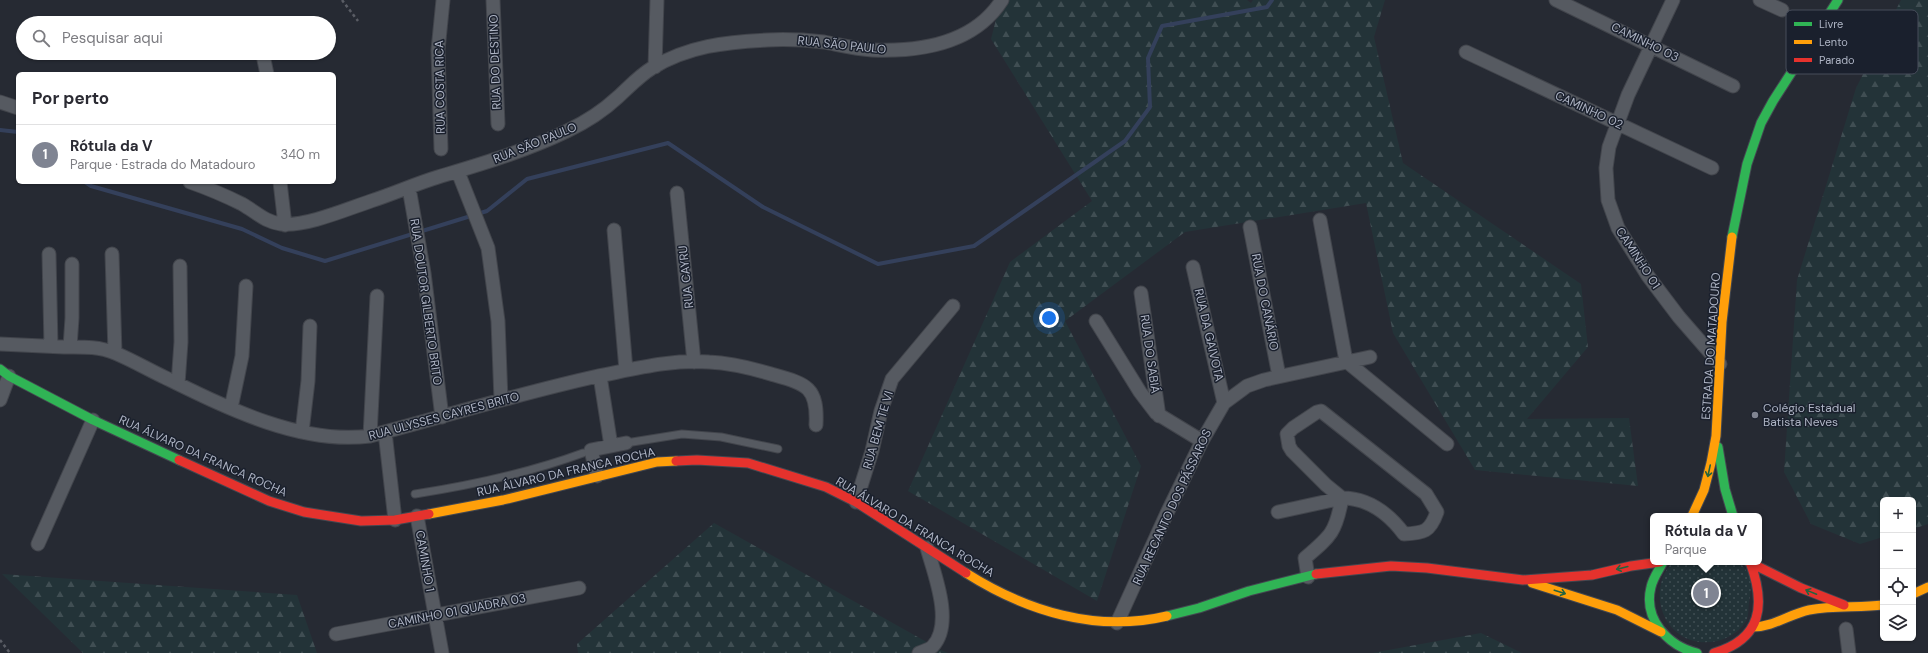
<!DOCTYPE html>
<html lang="pt">
<head>
<meta charset="utf-8">
<style>
  body { margin:0; font-family:"DM Sans",sans-serif; background:#f2f2f3; color:#2b2b33 }
  .controls { position:absolute; right:12px; bottom:12px; display:grid; overflow:hidden; border-radius:6px; box-shadow:0 1px 3px #0004 }
  .controls button { width:36px; height:36px; display:grid; place-items:center; padding:0; border:0; border-bottom:1px solid #e1e1e2; background:#fff; color:#2b2b33; font:20px sans-serif }
  .you { position:absolute; left:1049px; top:318px; width:14px; height:14px; margin:-10px; border:3px solid #fff; border-radius:50%; background:#1a73e8; box-shadow:0 0 0 6px #1a73e833 }
  .badge { display:grid; place-items:center; width:26px; height:26px; border-radius:50%; background:#7f8492; color:#fff; font-size:13px; font-weight:700 }
  .pin { position:absolute; translate:-50% -50%; border:2px solid #fff; box-shadow:0 1px 4px #0006 }
  .popup { position:absolute; left:1650px; top:513px; width:112px; height:52px; box-sizing:border-box; display:grid; place-content:center; border-radius:6px; background:#fff; filter:drop-shadow(0 1px 3px #0005); font-size:13px; white-space:nowrap; color:#7c7c81 }
  .popup b { font-size:15px; color:#2b2b33 }
  .popup::after { content:''; position:absolute; left:50%; top:100%; margin-left:-8px; border:8px solid transparent; border-top-color:#fff }
  .list { margin:0; padding:0; list-style:none }
  h2 { display:flex; justify-content:space-between; align-items:center; height:52px; margin:0; padding:0 16px; font-size:17px }
  h2 small { font-size:13px; font-weight:400; color:#7c7c81 }
  .list li { display:grid; grid-template-columns:26px 1fr auto; gap:12px; align-items:center; box-sizing:border-box; height:60px; padding:0 16px; border-top:1px solid #e1e1e2 }
  .list b { display:block; font-size:15px; white-space:nowrap }
  .list p { margin:0; font-size:13px; white-space:nowrap; color:#7c7c81 }
  .list em { font-size:13px; font-style:normal; color:#7c7c81 }
  .icon { flex:none; width:22px; height:22px; fill:none; stroke:currentColor; stroke-width:2; stroke-linecap:round; stroke-linejoin:round }
  .map { position:relative; flex:none; width:1928px; height:653px; overflow:hidden }
  .search { position:absolute; background:#fff; box-shadow:0 1px 3px #0004; left:16px; top:16px; width:320px; height:44px; display:flex; align-items:center; gap:10px; box-sizing:border-box; padding:0 14px; border-radius:22px; color:#7c7c81; font-size:15px }
  .panel { position:absolute; background:#fff; box-shadow:0 1px 3px #0004; left:16px; top:72px; width:320px; height:112px; border-radius:6px }
  .map>svg:first-child { display:block }
  .green { fill:url(#green-dots) }
  .forest { fill:url(#forest-firs) }
  .lines { fill:none; stroke-linecap:round; stroke-linejoin:round }
  .stream { stroke:#34405b; stroke-width:4 }
  .lane-casing { stroke:#42454c; stroke-width:9 }
  .street-casing { stroke:#42454c; stroke-width:15 }
  .fast-casing { stroke:#434750; stroke-width:11 }
  .slow-casing { stroke:#434750; stroke-width:11 }
  .jam-casing { stroke:#434750; stroke-width:11 }
  .path { stroke:#5a5d65; stroke-width:2.5; stroke-dasharray:3 3; stroke-linecap:butt }
  .lane { stroke:#565a61; stroke-width:7 }
  .street { stroke:#565a61; stroke-width:13 }
  .fast { stroke:#30b455; stroke-width:9 }
  .slow { stroke:#ff9f0a; stroke-width:9 }
  .jam { stroke:#e5322d; stroke-width:9 }
  .oneway { stroke:#24633f }
  .poi-dot { fill:#7f8492; stroke:#1a202d; stroke-width:1.5 }
  .labels { text-anchor:middle; dominant-baseline:central; stroke-width:3; stroke-linejoin:round; paint-order:stroke }
  .street-label { font-size:12px; fill:#afb5c5; stroke:#1a202d }
  .poi-label { font-size:12px; fill:#afb5c5; stroke:#1a202d; text-anchor:start }
  .key { fill:#1a202d; stroke:#474d5b; stroke-width:1 }
  .key-label { font-size:11px; fill:#afb5c5 }
</style>
</head>
<body>
<div class="map">
<svg width="1928" height="653" viewBox="0 0 1928 653">
  <defs>
    <pattern id="green-dots" width="8" height="8" patternUnits="userSpaceOnUse"><rect width="8" height="8" fill="#233338"/><path d="M2 2h.1M6 6h.1" fill="none" stroke="#404e53" stroke-width="1.8" stroke-linecap="round"/></pattern>
    <pattern id="forest-firs" width="22" height="20" patternUnits="userSpaceOnUse"><rect width="22" height="20" fill="#233338"/><path d="M5 1l3.5 6h-7zM16 11l3.5 6h-7z" fill="#404e53"/></pattern>
  </defs>
  <rect width="100%" height="100%" fill="#262a33"/>
  <path class="green" d="M1673,562H1739C1753,575 1752,586 1749,603C1748,609 1749,617 1746,621C1733,643 1699,649 1679,634C1656,618 1653,581 1673,562Z"/>
  <path class="forest" d="M1001,0H1247L1251,3L1253,0H1385L1374,37L1403,163L1581,284L1588,347L1527,419L1629,418L1638,486L1475,470L1393,333L1366,203L1185,232L1065,321L1141,466L1097,601L908,491L1010,262L1092,201L991,39Z
    M1901,0H1928V524L1913,529V500H1883V537L1860,544L1811,524L1784,472L1797,280L1856,88Z
    M714,523L941,650L948,653H578L577,644Z
    M2,574L297,595L317,653H83Z
    M1481,633L1522,653H1372Z"/>
  <g class="lines">
    <path class="stream" d="M0,130L18,132
      M85,182L91,186L242,229L282,248L325,261L487,211L527,179L668,143L763,207L878,264L974,246L1125,141L1150,107L1148,58L1162,26L1267,7L1272,0"/>
    <defs>
      <path id="lane" d="M626,443L682,434L721,437L778,449
        M415,494C472,485 529,473 583,453"/>
      <path id="street" d="M493,0L498,124
        M1556,0L1733,86
        M1673,0L1628,95L1609,147L1606,168L1608,200L1618,228L1648,276L1679,317L1720,364
        M1760,0L1782,10
        M1466,52L1712,168
        M264,60L267,74
        M655,67L657,0
        M0,102L18,108
        M441,149L438,50L443,0
        M458,172L488,248L498,321L501,400
        M190,182C207,188 226,196 242,204C256,212 265,222 281,224C305,227 347,209 371,201C393,194 415,184 438,177C481,164 526,151 567,131C586,122 603,111 618,97C629,87 639,76 652,68C688,46 726,42 767,40C785,39 806,40 824,42C840,45 856,49 872,50C921,52 974,44 1002,0
        M280,182L285,225
        M409,188L424,273L442,417
        M677,193L694,362
        M1320,220L1346,361L1447,444
        M1250,227L1279,376
        M614,230L626,370
        M49,254L51,346
        M112,254L115,353
        M1193,267L1224,403
        M1141,293L1159,416
        M1096,321L1140,392L1156,413L1202,441
        M0,344C21,345 42,346 64,347C81,347 98,346 115,353C132,360 149,370 166,378C227,408 301,445 370,436C446,416 521,393 598,376C634,369 672,359 709,362C730,363 751,368 771,374C806,384 818,386 816,425
        M70,347L72,318V264
        M178,384L181,342L180,266
        M0,400L9,376
        M231,408L242,356L246,286
        M302,432L308,381L310,326
        M385,432L395,520
        M370,436L377,296
        M611,446L626,443
        M597,476L591,450L611,446L600,376
        M856,502L872,451L881,411L892,379L953,306
        M1278,512L1342,498C1368,498 1389,514 1404,534C1424,533 1430,532 1437,512L1426,494L1321,411L1317,412L1293,428L1287,434L1289,446L1292,451L1326,485L1342,498C1336,532 1331,536 1305,558L1308,577
        M417,516L442,653
        M38,544L93,420
        M1117,623L1167,513L1202,441L1224,403L1247,386L1264,380L1370,357
        M1846,629L1849,653
        M336,634L579,588
        M919,653C923,651 930,650 933,646C954,623 934,573 927,548"/>
      <path id="fast" d="M1732,237L1747,164L1761,123L1773,101L1838,0
        M0,369L9,376L93,420L179,460
        M1718,447L1725,489L1733,516
        M1663,562C1659,570 1653,578 1651,587C1643,619 1668,646 1697,653
        M1167,616L1199,608L1249,591L1316,574"/>
      <path id="slow" d="M429,514L503,500L657,462L676,461
        M1692,516L1704,490L1711,463L1716,436L1722,322L1732,237
        M966,573C1026,611 1096,633 1167,616
        M1532,583L1617,610L1661,632
        M1913,594L1928,587
        M1753,627C1773,627 1790,614 1809,610C1834,605 1858,608 1883,605"/>
      <path id="jam" d="M179,460L269,501L304,512L361,521L395,520L429,514
        M676,461L697,460L748,463L826,487L856,502L966,573
        M1749,562L1801,588L1844,605
        M1316,574L1391,566L1427,568L1523,580L1592,575L1631,566L1660,562
        M1714,653C1762,639 1766,605 1750,562"/>
    </defs>
    <use href="#lane" class="lane-casing"/>
    <use href="#street" class="street-casing"/>
    <use href="#fast" class="fast-casing"/>
    <use href="#slow" class="slow-casing"/>
    <use href="#jam" class="jam-casing"/>
    <path class="path" d="M342,0L358,21
      M0,640L10,653"/>
    <use href="#lane" class="lane"/>
    <use href="#street" class="street"/>
    <use href="#fast" class="fast"/>
    <use href="#slow" class="slow"/>
    <use href="#jam" class="jam"/>
  </g>
  <defs><path id="oneway-shaft" d="M-6 0H5M1.5-3L5.5 0L1.5 3" fill="none" stroke-width="1.6" stroke-linecap="round" stroke-linejoin="round"/></defs>
  <g class="oneway">
    <use href="#oneway-shaft" transform="translate(1709 471) rotate(102)"/>
    <use href="#oneway-shaft" transform="translate(1622 568) rotate(166)"/>
    <use href="#oneway-shaft" transform="translate(1560 592) rotate(18)"/>
    <use href="#oneway-shaft" transform="translate(1811 592) rotate(-158)"/>
  </g>
  <circle class="poi-dot" cx="1755" cy="415" r="4"/>
  <g class="labels">
    <g class="street-label">
      <text transform="translate(1645 42) rotate(26)">CAMINHO 03</text>
      <text transform="translate(842 45) rotate(6)">RUA SÃO PAULO</text>
      <text transform="translate(495 62) rotate(-92)">RUA DO DESTINO</text>
      <text transform="translate(440 87) rotate(-91)">RUA COSTA RICA</text>
      <text transform="translate(1589 110) rotate(25)">CAMINHO 02</text>
      <text transform="translate(535 143) rotate(-22)">RUA SÃO PAULO</text>
      <text transform="translate(1638 258) rotate(57)">CAMINHO 01</text>
      <text transform="translate(686 277) rotate(-96)">RUA CAYRU</text>
      <text transform="translate(426 302) rotate(82)">RUA DOUTOR GILBERTO BRITO</text>
      <text transform="translate(1265 302) rotate(79)">RUA DO CANÁRIO</text>
      <text transform="translate(1209 335) rotate(77)">RUA DA GAIVOTA</text>
      <text transform="translate(1711 346) rotate(-86)">ESTRADA DO MATADOURO</text>
      <text transform="translate(1150 354) rotate(82)">RUA DO SABIÁ</text>
      <text transform="translate(444 416) rotate(-15)">RUA ULYSSES CAYRES BRITO</text>
      <text transform="translate(878 430) rotate(-74)">RUA BEM TE VI</text>
      <text transform="translate(203 456) rotate(24)">RUA ÁLVARO DA FRANCA ROCHA</text>
      <text transform="translate(566 472) rotate(-13)">RUA ÁLVARO DA FRANCA ROCHA</text>
      <text transform="translate(1172 507) rotate(-65)">RUA RECANTO DOS PÁSSAROS</text>
      <text transform="translate(915 527) rotate(31)">RUA ÁLVARO DA FRANCA ROCHA</text>
      <text transform="translate(425 561) rotate(80)">CAMINHO 1</text>
      <text transform="translate(457 611) rotate(-11)">CAMINHO 01 QUADRA 03</text>
    </g>
    <g class="poi-label">
      <text x="1763" y="408">Colégio Estadual<tspan x="1763" dy="14">Batista Neves</tspan></text>
    </g>
  </g>
  <rect x="1786" y="10" width="132" height="64" rx="6" class="key"/>
  <rect x="1794" y="22" width="18" height="4" fill="#30b455"/>
  <rect x="1794" y="40" width="18" height="4" fill="#ff9f0a"/>
  <rect x="1794" y="58" width="18" height="4" fill="#e5322d"/>
  <g class="key-label">
    <text x="1819" y="28">Livre</text>
    <text x="1819" y="46">Lento</text>
    <text x="1819" y="64">Parado</text>
  </g>
</svg>
<div class="controls">
<button>+</button>
<button>−</button>
<button><svg class="icon" aria-label="locate" viewBox="0 0 24 24"><circle cx="12" cy="12" r="6"/><path d="M12 2v4M12 18v4M2 12h4M18 12h4"/></svg></button>
<button><svg class="icon" aria-label="layers" viewBox="0 0 24 24"><path d="M12 4l9 5-9 5-9-5zM3 14l9 5 9-5"/></svg></button>
</div>
<div class="you"></div>
<div class="pin badge" style="left:1706px;top:593px">1</div>
<div class="popup"><b>Rótula da V</b>Parque</div>
<div class="search"><svg class="icon" aria-label="search" viewBox="0 0 24 24"><circle cx="10" cy="10" r="6"/><path d="M15 15l6 6"/></svg>Pesquisar aqui</div>
<section class="panel">
<h2>Por perto<small></small></h2>
<ul class="list">
<li><span class="badge">1</span><div><b>Rótula da V</b><p>Parque · Estrada do Matadouro</p></div><em>340 m</em></li>
</ul>
</section>
</div>
</body>
</html>
